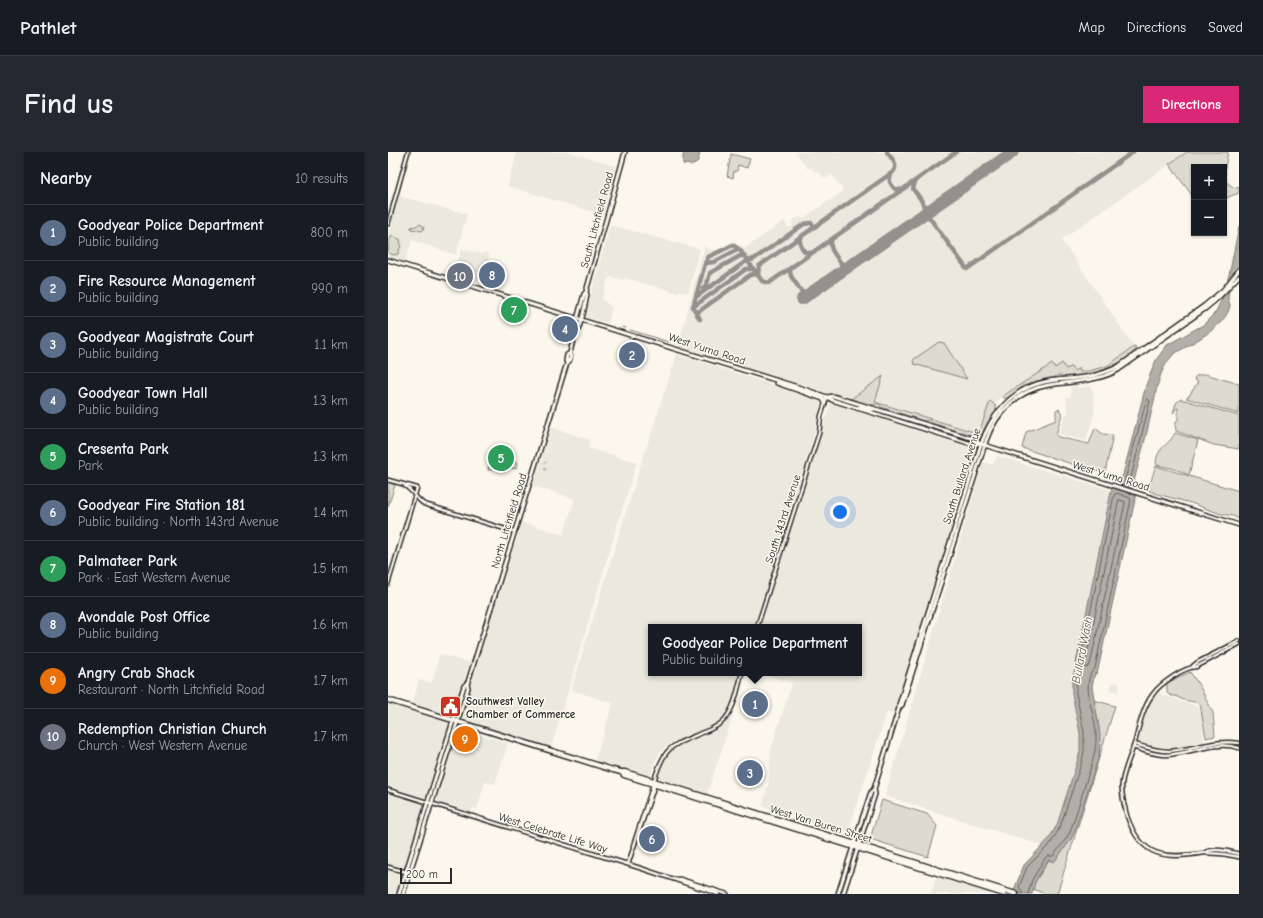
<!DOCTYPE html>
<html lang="en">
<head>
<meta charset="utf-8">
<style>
  body { margin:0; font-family:"Comic Neue",sans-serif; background:#242831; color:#f1f3f6 }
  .controls { position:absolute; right:12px; top:12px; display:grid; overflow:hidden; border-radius:0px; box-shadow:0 1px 3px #0004 }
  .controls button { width:36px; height:36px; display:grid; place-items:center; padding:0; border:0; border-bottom:1px solid #363941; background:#171b24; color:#f1f3f6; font:20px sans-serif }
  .scale { position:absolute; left:12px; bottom:10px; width:52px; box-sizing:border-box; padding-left:4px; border:2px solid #2b2b2b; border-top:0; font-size:11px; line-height:14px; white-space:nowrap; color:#2b2b2b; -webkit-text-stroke:3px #fbf7ec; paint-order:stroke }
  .you { position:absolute; left:452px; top:360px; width:14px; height:14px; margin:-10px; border:3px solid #fff; border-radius:50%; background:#1a73e8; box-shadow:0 0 0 6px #1a73e833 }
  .badge { display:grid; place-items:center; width:26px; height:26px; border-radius:50%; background:#db2777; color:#fff; font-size:13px; font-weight:700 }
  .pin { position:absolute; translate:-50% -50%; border:2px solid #fff; box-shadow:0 1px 4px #0006 }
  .popup { position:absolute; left:260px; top:472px; width:214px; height:52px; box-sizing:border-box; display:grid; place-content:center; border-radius:0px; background:#171b24; filter:drop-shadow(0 1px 3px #0005); font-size:13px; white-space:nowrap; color:#9ea1a6 }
  .popup b { font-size:15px; color:#f1f3f6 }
  .popup::after { content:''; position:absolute; left:50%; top:100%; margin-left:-8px; border:8px solid transparent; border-top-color:#171b24 }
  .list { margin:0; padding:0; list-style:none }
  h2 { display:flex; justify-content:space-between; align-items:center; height:52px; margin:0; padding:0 16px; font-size:17px }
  h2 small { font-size:13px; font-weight:400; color:#9ea1a6 }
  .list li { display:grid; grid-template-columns:26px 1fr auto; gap:12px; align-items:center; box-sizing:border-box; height:56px; padding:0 16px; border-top:1px solid #363941 }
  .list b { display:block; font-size:15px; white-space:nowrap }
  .list p { margin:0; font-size:13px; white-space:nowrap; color:#9ea1a6 }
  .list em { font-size:13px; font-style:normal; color:#9ea1a6 }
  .map { position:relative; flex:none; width:851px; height:742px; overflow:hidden; border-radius:0px }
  header { display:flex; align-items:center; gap:24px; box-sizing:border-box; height:56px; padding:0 20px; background:#171b24; border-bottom:1px solid #363941 }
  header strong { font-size:19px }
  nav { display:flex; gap:22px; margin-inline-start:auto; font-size:14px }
  .intro { display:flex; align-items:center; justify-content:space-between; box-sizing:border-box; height:96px; padding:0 24px }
  h1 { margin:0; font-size:28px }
  .button { padding:10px 18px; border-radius:0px; background:#db2777; color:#fff; font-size:14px; font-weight:700 }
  main { display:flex; gap:24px; padding:0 24px }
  aside { flex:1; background:#171b24; border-radius:0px; box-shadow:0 1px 3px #0004 }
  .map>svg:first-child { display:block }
  .built { fill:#ebe8de }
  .green { fill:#dddad0; stroke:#84827e }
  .water { fill:#b1afa7; stroke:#7b7a75 }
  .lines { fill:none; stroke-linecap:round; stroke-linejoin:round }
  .shore { stroke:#61605d; stroke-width:1 }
  .stream { stroke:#7b7a75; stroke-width:1 }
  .taxiway { stroke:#93918c; stroke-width:4.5 }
  .runway { stroke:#93918c; stroke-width:12 }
  .tertiary-casing { stroke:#2b2b2b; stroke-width:5.5 }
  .secondary-casing { stroke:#2b2b2b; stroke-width:6 }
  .primary-casing { stroke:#2b2b2b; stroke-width:7 }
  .tertiary { stroke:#fbf7ec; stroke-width:2.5 }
  .secondary { stroke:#fbf7ec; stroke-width:3 }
  .primary { stroke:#fbf7ec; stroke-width:4 }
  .labels { text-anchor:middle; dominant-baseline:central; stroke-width:3; stroke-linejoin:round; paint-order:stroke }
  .street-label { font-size:11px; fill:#2b2b2b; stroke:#fbf7ec }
  .poi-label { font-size:11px; font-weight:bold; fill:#2b2b2b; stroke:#fbf7ec; text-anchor:start }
  .water-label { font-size:12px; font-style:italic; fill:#5a5956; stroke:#fbf7ec }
</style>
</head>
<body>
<header>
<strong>Pathlet</strong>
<nav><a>Map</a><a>Directions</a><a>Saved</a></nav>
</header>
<div class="intro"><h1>Find us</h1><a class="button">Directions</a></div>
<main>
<aside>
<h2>Nearby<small>10 results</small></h2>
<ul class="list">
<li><span class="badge" style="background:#5c6f8a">1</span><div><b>Goodyear Police Department</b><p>Public building</p></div><em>800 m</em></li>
<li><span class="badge" style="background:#5c6f8a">2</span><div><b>Fire Resource Management</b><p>Public building</p></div><em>990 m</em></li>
<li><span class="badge" style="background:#5c6f8a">3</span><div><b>Goodyear Magistrate Court</b><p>Public building</p></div><em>1.1 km</em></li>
<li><span class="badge" style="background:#5c6f8a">4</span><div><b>Goodyear Town Hall</b><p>Public building</p></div><em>1.3 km</em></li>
<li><span class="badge" style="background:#2e9e5b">5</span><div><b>Cresenta Park</b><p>Park</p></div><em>1.3 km</em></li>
<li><span class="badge" style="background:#5c6f8a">6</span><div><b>Goodyear Fire Station 181</b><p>Public building · North 143rd Avenue</p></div><em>1.4 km</em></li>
<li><span class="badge" style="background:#2e9e5b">7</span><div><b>Palmateer Park</b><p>Park · East Western Avenue</p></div><em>1.5 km</em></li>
<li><span class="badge" style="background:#5c6f8a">8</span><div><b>Avondale Post Office</b><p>Public building</p></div><em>1.6 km</em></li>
<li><span class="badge" style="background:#e8710a">9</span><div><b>Angry Crab Shack</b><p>Restaurant · North Litchfield Road</p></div><em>1.7 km</em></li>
<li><span class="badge" style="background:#6b7280">10</span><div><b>Redemption Christian Church</b><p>Church · West Western Avenue</p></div><em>1.7 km</em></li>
</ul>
</aside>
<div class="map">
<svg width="851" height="742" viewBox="0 0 851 742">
  <rect width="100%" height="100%" fill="#fbf7ec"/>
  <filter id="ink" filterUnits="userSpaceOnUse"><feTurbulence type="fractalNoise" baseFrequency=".025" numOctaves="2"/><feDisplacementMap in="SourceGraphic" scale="8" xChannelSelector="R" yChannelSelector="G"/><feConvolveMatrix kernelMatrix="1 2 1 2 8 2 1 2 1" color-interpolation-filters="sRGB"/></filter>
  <g filter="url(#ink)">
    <path class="built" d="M129,0H182L227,14L228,17L215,63L120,34Z
      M408,0H799L674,87L675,92L678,94L746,195L719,214L701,219L691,220V216L686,219L667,216L664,213L611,247L607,253L602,249L592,278L586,280L487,249L495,224L461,248L290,194L317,94L320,95V97L328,99L346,88L348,92L354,94L356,97L396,69L401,76L405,73L403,70L406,67L413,65L414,67L454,40L455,38L443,22L439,26L435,25L431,20L426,19L423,15L420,17Z
      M11,44L79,62L68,103L24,88L17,110L0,105V82Z
      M222,73L312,97L300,141L291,139L290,141L237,126L236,128L223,125L220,127L214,147L224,156L220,171L197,165Z
      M73,97L95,102L96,100L102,102L96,122L69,114Z
      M289,202L433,248L425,286L402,366L367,475H263V521H353L343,553L337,563L326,573L283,591L274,598L268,607L263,622L261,624L207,608L225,551L183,538L251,318Z
      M689,233L690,236L703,234L705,240L707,259L698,289L671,282L677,262L679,263L680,262L678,245H683L682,234Z
      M443,249L589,296L569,359L506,562L499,560L461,677L455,680L374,654L380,634L383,597L404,531L374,521H471V475H372L380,445L407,367Z
      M163,275L202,288L200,296L249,310L222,397L163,596L93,574L76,567L73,564L134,370L175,383L187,347L145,334Z
      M609,304L723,338L684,531V542L692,581V599L669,673L655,694L497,644L595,310L605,313Z
      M52,502L82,511L66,562L63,564L24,553L31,528L44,531Z
      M725,530L732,532L730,540L722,538Z
      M770,538L774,543L809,554L812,561L814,568L816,591L776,598L768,597L749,591L759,557L762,550Z
      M0,551L61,570L63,572L51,604L45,627L16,716L15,723L8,742H0Z
      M342,563H345L319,642L271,626L270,624L278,605L286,597L293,592L325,579L335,573Z
      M70,576L120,591L107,632L97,630L89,657L84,656L83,661L46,649Z
      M549,723L570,730L612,742H543Z"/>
    <path class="green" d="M799,0H840L837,16L838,30L847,36L851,35V41L840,45L836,50V15H806V46L781,12Z
      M343,2L362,7L359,16L350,13L349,19H346L345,26L339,24Z
      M31,72L34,73L36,76L34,79L23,77V75L28,74Z
      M4,84L12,87L13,93L10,102L6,103L0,101L1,89Z
      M120,147L138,153C133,182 107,172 120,147Z
      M551,190L556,191L579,227L526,212L525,209L526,207Z
      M746,195L748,196C744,208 711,221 700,223C692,225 683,224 675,225L672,223L668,224L666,226L648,229L637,234L635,233L632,238L617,247L615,244L664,212L667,216L674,211L678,217L683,215L686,219L691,216L692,220L701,219L719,214Z
      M817,222L851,232V262L798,246L801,244L810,230L806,227L808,224Z
      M495,224L487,250L586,280L592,278L602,249L608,254V259L600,269L592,285L590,286L575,280H571L544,271L542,268L536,269L493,255L491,252L483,253L463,247Z
      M793,247L851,264V297L826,293L788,279L787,272L790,267V256H789L785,261L788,251Z
      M671,257L674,262L668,283L670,285L701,292L707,276L715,282L725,283L717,321L706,319L634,296L638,280L668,268V258Z
      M787,281L810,288L801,323L787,317L769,313L768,311C770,293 780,295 787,281Z
      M108,293L130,311L128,316L100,318L102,305Z
      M768,314L851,339V367L845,364L833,362L803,351L769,342L758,337C765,330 764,321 768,314Z
      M0,330L7,333L0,355Z
      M802,520L811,533L825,561L827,584L818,586L812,552C803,548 796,550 788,544H784L779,541V531Z
      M706,548L727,554L669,742H657L645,737L647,730L661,708L672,701L682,689L686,681L711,604C713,584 710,567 706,548Z
      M494,648L539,662L549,674L540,705L482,687Z"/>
    <path class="water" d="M296,0H312L310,9L304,13L295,12V4Z
      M851,74V113C848,118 840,139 840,145C840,148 842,151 842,154C838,175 802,192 786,202C769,219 769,240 763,262C758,287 750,312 744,337L732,334L758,233L768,208L779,193L815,173L827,161L834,147L842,119Z
      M724,335L748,343L709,522L707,521L704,534L712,582L711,604L686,681L682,689L666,710L660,708L647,730L644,742H630L631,740L626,738L636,713L660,688L669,673L690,607L692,599V581L684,542V531Z"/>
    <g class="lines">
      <path class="shore" d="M759,247L762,249L742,330L739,332L737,329Z
        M731,348L736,349L737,351L702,513L698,516L697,514Z
        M634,742V739L631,735L639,715L663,691L672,675L694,609L696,599V580L688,542V531L726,343L729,341L742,346L743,348L707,516C691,531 708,563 708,582C709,599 703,614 698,630C693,646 688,663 682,680L678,687L665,704H660L657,706L644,728L640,742"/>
      <path class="stream" d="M234,175L238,176
        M242,178L281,190
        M157,311L158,310
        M157,318V316"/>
      <path class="taxiway" d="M618,5L623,0
        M503,23C500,29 503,33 507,37L513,38
        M527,30L525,37C531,45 541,55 533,64
        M536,53L542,56L546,55
        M538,61L579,117L745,0
        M414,84C410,90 413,95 417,100L424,101
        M444,87C439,97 450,105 454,113L453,118L450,122
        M453,111L458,114L464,112
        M317,113L318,111L326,110L349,98H352
        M403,116L402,120L403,124L417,145
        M315,137L319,132L322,121L352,104H356
        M308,145L357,110L366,107L416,72L423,71L427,75
        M305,155L358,117H365
        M309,163L310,160L362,123L366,122L370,123L371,114L505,20C511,13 504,7 499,0
        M312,167L305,155L317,112L320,105L345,93L352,98L374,129L381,131L568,0"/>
      <path class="runway" d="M414,147L625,0"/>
      <defs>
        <path id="tertiary" d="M0,72L20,0
          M0,328L29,336L0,432
          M17,334C25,339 28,347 36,352L127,380
          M369,475L431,281L433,264L439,245
          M851,492L808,515C796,515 772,532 765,542C755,555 751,574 747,590C743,603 736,617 734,631C733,643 736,652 739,664C753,706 777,707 816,701C825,695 841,699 851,702
          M805,514L810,510L851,489
          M746,592C757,595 768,599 780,599C804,598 826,587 851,591
          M745,595C756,599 766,603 778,603C802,602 827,588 851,596
          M266,629C277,592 284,594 316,580C324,577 331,574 337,567C347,555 350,536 354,521
          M0,638L252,716L330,742
          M245,694L265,633
          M817,701L835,702L851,705
          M240,712L266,635L265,632
          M0,715L22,721
          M286,727H292L339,742"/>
        <path id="secondary" d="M0,108L413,236L439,245L444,248L587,293L590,291L851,373
          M186,184C193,178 197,153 199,143L198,140
          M179,211L178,209L179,203L182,201L186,184L185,182L196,142L198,140L237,0
          M389,231L435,247L437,251
          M439,245L445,244L589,288L590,291
          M469,256C474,253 480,259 486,257
          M511,556L514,553L598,289C608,260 630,238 661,233C685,229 708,230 730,218L818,156L830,146L851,124
          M11,742L76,534L80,530L179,211C182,209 183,205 182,201
          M15,742L80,536L79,531
          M450,742L474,667L483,640L486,637L511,556V553L593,292C606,257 629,232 668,228C691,226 711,225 731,214L816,154L835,138L851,118
          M455,742L487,642L486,637"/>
        <path id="primary" d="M0,548L225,618L233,620H237L266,629L628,742
          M233,620L236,623L616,742"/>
      </defs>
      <use href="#tertiary" class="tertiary-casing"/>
      <use href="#secondary" class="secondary-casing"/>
      <use href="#primary" class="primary-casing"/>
      <use href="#tertiary" class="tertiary"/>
      <use href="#secondary" class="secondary"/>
      <use href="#primary" class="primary"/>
    </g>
  </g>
  <defs>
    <symbol id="civic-square" viewBox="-11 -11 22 22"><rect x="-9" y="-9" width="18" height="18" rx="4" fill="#c8321e" stroke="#fbf7ec"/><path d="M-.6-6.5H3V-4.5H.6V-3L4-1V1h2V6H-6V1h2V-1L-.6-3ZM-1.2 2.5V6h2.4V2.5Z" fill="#fff"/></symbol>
  </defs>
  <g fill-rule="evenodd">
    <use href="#civic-square" x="50" y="542" width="25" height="25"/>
  </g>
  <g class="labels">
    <g class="street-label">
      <text transform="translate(209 68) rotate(-75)">South Litchfield Road</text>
      <text transform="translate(319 197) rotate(18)">West Yuma Road</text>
      <text transform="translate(574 324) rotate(-72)">South Bullard Avenue</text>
      <text transform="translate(723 324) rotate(17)">West Yuma Road</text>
      <text transform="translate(395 367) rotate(-72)">South 143rd Avenue</text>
      <text transform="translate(121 369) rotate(-73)">North Litchfield Road</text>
      <text transform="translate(433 672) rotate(17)">West Van Buren Street</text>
      <text transform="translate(165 681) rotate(17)">West Celebrate Life Way</text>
    </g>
    <g class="poi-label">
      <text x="78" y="549">Southwest Valley<tspan x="78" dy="13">Chamber of Commerce</tspan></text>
    </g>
    <g class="water-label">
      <text transform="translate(694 498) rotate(-79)">Bullard Wash</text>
    </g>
  </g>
</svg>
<div class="controls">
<button>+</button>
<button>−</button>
</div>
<div class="scale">200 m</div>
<div class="you"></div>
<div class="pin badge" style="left:367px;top:552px;background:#5c6f8a">1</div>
<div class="popup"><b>Goodyear Police Department</b>Public building</div>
<div class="pin badge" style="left:244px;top:203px;background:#5c6f8a">2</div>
<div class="pin badge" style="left:362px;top:621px;background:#5c6f8a">3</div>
<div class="pin badge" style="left:177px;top:177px;background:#5c6f8a">4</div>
<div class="pin badge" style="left:113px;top:306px;background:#2e9e5b">5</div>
<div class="pin badge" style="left:264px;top:687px;background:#5c6f8a">6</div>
<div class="pin badge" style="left:126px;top:158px;background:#2e9e5b">7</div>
<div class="pin badge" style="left:104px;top:123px;background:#5c6f8a">8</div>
<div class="pin badge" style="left:77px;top:587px;background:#e8710a">9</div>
<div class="pin badge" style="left:72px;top:124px;background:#6b7280">10</div>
</div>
</main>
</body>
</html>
